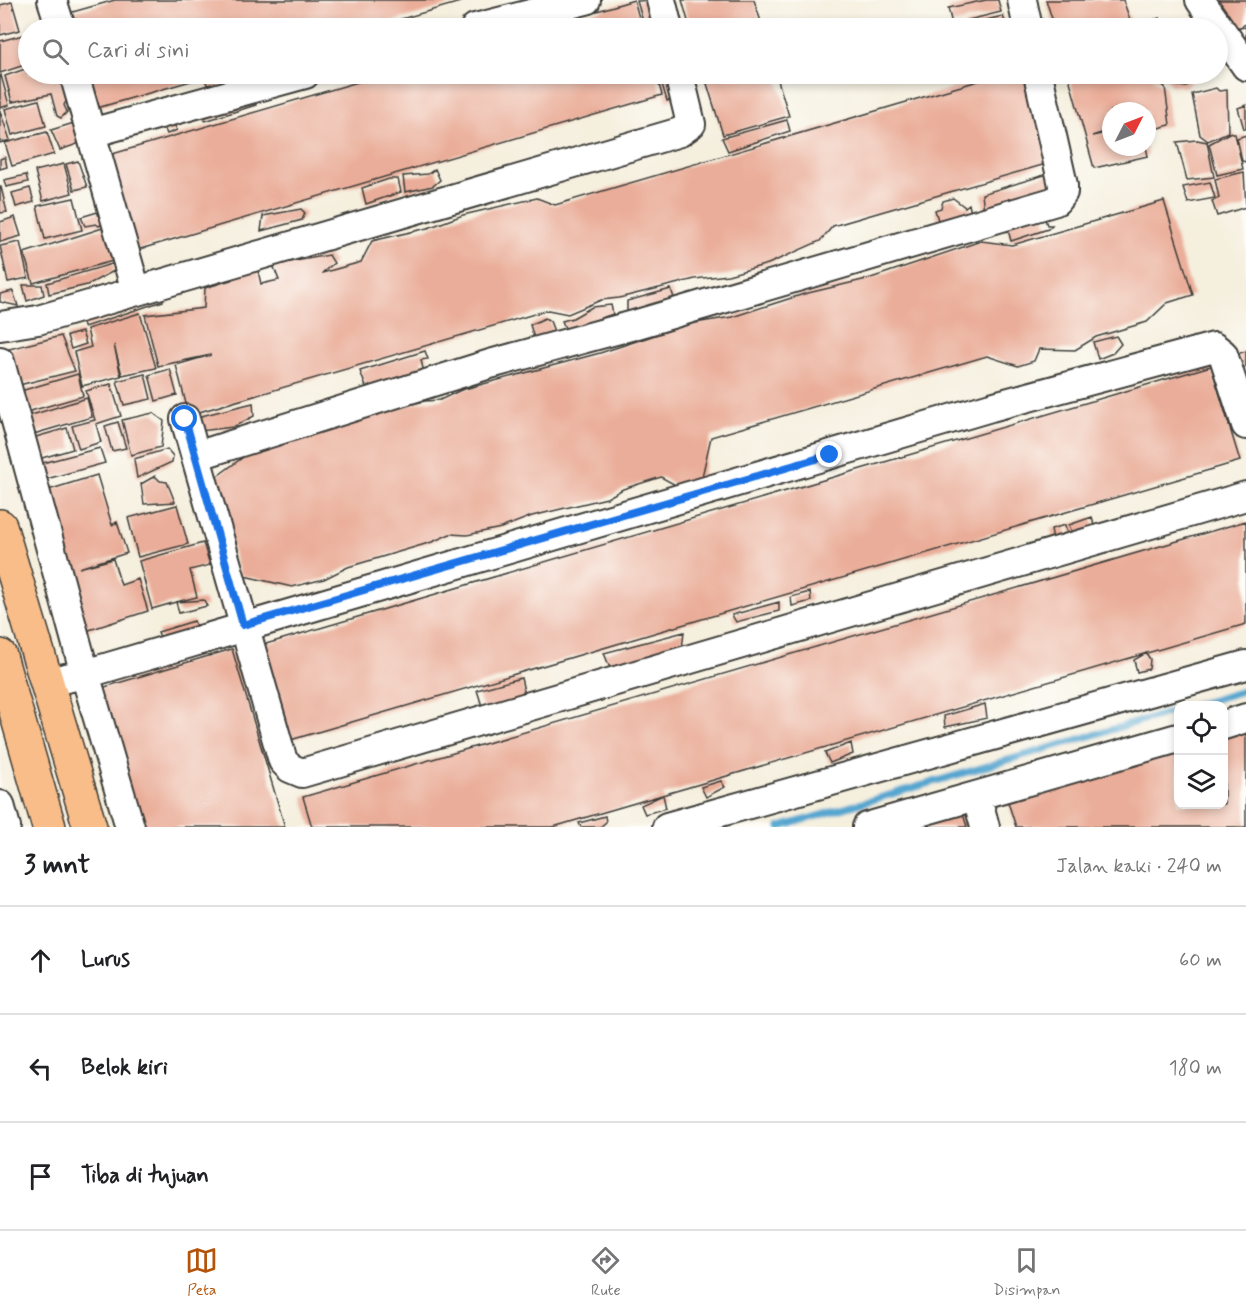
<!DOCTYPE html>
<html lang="id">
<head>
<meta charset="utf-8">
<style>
  body { margin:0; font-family:Mynerve,sans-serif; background:#f2f2f2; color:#202124 }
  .controls { position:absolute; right:18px; bottom:18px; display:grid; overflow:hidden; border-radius:12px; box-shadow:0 3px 9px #0003 }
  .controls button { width:54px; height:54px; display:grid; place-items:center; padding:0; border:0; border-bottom:2px solid #e0e0e0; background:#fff; color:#202124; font:30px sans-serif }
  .compass { position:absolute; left:1102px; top:102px; width:54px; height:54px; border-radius:50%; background:#fff; box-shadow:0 3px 9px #0003; rotate:48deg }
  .stop { position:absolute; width:18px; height:18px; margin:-14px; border:4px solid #1a73e8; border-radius:50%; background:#fff }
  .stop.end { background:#1a73e8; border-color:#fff; box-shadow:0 2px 6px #0008 }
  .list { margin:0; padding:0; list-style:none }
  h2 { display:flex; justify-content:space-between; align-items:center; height:78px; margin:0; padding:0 24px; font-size:26px }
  h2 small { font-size:20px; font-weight:400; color:#757577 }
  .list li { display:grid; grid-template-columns:39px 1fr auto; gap:18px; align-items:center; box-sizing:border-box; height:108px; padding:0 24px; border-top:2px solid #e0e0e0 }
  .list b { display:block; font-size:22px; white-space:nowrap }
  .list em { font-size:20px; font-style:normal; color:#757577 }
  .icon { flex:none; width:33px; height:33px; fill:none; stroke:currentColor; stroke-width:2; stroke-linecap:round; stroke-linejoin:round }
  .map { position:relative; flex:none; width:1246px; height:827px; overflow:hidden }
  .search { position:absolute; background:#fff; box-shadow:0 3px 9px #0003; left:18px; right:18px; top:18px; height:66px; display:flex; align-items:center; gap:15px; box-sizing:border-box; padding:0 21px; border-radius:33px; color:#757577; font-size:22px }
  .sheet { height:402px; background:#fff }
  nav { display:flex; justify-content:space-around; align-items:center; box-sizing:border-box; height:84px; border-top:2px solid #e0e0e0; background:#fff; font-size:16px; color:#757577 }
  nav a { display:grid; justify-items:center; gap:3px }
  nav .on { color:#b45309 }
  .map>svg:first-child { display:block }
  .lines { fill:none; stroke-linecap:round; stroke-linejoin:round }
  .stream { stroke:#55a6d0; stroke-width:7 }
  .building { fill:#eaad99 }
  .minor-casing { stroke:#3d3c39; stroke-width:32 }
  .major-casing { stroke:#3d3c39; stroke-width:36 }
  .minor { stroke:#fff; stroke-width:28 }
  .major { stroke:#f8bd89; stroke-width:33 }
  .route { stroke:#1a73e8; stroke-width:8 }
</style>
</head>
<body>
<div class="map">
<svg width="1246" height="827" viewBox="0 0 1246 827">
  <rect width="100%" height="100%" fill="#fdfcf7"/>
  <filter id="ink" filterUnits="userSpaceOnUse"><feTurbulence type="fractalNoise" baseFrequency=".0167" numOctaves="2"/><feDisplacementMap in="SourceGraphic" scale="12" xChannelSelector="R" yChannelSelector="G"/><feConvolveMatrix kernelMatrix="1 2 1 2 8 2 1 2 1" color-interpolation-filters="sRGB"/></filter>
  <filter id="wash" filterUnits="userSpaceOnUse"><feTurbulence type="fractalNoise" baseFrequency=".008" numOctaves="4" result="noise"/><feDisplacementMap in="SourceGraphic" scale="24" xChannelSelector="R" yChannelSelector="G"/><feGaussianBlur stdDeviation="1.35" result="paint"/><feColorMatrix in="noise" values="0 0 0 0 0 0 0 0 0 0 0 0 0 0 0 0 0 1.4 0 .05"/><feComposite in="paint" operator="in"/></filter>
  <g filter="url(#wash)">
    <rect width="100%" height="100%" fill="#f5efde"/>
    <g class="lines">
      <path class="stream" d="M1192,706L1246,690
        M780,827L1178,710"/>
    </g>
    <g id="blocks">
      <path class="building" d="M115,0H464V1L370,28H66L62,15Z
        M634,0L642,28H540Z
        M655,0L662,28H645L637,1Z
        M682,0H754L763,28H690Z
        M986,0H998L1001,12L952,24L948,8Z
        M1046,0H1123L1133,28H1055Z
        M1216,0H1246V24L1240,27H1223Z
        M12,2L20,30L0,35V5Z
        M1003,16L1007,28H966L965,25Z
        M1160,18L1163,28H1138L1137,24Z
        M1246,27V56L1233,29Z
        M27,34L28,64L0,73V41Z
        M28,68V74H59L68,98L64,105L67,112L61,118L57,116L51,94L12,102L5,76Z
        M79,74H215L90,110Z
        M385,74H656L662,95L137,250L109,155Z
        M659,74H674L680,97L667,101Z
        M704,74H776L789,116L723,135Z
        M964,74H985L966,79Z
        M1002,74H1037L1056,161L833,226L820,241L768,264L728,275L695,279L619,298L601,300L568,314L548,310L189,415L176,365L211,355L158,366L145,315L204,308L205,288L231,280L241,272L257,266L261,284L279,280L273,265L329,255L334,263L322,273L361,262L372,241L428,228L463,215L537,198L555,205Z
        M1068,74H1162L1159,79L1151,78L1165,87L1170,125L1147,131V111H1111V130L1092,136L1111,132V147H1146L1148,156L1094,168Z
        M1163,74H1197L1186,87L1171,85Z
        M1,75L9,105L0,108V76Z
        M221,75L224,85L210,90L205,80Z
        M1216,88L1219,91L1227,90L1228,132L1208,141L1200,135L1192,94Z
        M253,96L256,105L205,121L202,113Z
        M39,100L46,126L12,135L5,109Z
        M1246,105V129H1244L1238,108Z
        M0,111L10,140L0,143Z
        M787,120L790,131L728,151L722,138Z
        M173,122L177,130L167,134L163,125Z
        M74,123L80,143L60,150L51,130Z
        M47,132L54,154L12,166L5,143Z
        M1231,132L1235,134L1243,169L1217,175L1209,144Z
        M1246,135V162L1242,161L1237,138Z
        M1197,140L1207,142L1214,177L1187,180L1177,142Z
        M5,157L7,167L0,169V159Z
        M78,161L87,187L74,190L66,164Z
        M64,164L72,193L43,201L35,171Z
        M435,169L440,180L433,186L405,192L403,176L428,174Z
        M1244,172L1246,207L1217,216L1212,201L1219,198L1215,179Z
        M1051,173L1055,191L984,211L982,194Z
        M26,175L28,182L6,187L4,180Z
        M389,179H398L401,192L366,204L362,188Z
        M1210,182L1215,198L1188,203L1183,187Z
        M0,187H1L7,212L0,213Z
        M30,188L34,202L16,207L12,193Z
        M74,198L82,230L45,239L37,206Z
        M953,198L965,207L969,204L971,213L952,221L938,220L935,210L941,208L943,201Z
        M1164,201L1193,295L1167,303L1147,322L1096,337L1075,350L1039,349L1034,361L1018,366L987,356L711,437L702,477L679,487L661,477L623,489L607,498L532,516L501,528L467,535L450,534L432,542L348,567L324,579L292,587L240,575L212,480L253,450L336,422L425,401L440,400L461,390L600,353L689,324L732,317L804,294L871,278L981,241L1012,245Z
        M301,209L305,213L302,220L261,231L263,216Z
        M101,211L104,223L99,226L96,224L85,226L81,217Z
        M1043,213L1047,225H1052L1048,229L1011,241L1006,222Z
        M15,217L21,236L0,242V222Z
        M109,226L120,259L33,283L24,253Z
        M20,242L28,278L8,282L0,246Z
        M115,263L114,271L87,285L49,294L47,283Z
        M23,285H42L44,295L27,301Z
        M671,289L675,301L627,314V301Z
        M13,291L18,306L0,302V294Z
        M158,291L163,301L84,327L82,315Z
        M611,305L613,314L566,330L562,321L573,318L592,307Z
        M140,313L156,368L122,375L114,345L121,376L82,386L74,352L91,347L87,329Z
        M545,318L550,321L555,334L535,341L530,325Z
        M82,332L86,344L71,349L67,336Z
        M61,336L75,371L15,386L5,350Z
        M1116,336L1121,344L1113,353L1098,359L1093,342Z
        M425,351L428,359L421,360L424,373L366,387L360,371Z
        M1246,351V367L1242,368L1237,354Z
        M1211,366L1240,461L287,741L259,646Z
        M170,369L177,395L156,401L149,375Z
        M78,374L83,396L20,414L14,393Z
        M145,374L151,399L124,405L117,381Z
        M111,384L121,416L96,424L101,442L79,449L72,426L95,420L86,391Z
        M87,398L92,417L30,435L25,417Z
        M253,403L254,416L233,427L200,431L197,417Z
        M153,413L164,421L161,447L131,455L122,420Z
        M118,422L126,448L112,451L105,426Z
        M67,428L73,449L35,460L29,439Z
        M100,448L105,463L39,481L35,465Z
        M167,449L173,456L172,462L137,478L134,459Z
        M97,475L112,525L117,522L127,553L79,568L113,559L121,585L138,579L148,611L86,631L45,491Z
        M155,476L160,481L167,482L175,502L144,504L141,484Z
        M177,505L188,544L138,557L128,518Z
        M1092,517L1095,530L1073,535L1069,525Z
        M1246,521V624L553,827H312L303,797Z
        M1065,525L1068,538L1053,540L1051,529Z
        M203,543L210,565L190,570L197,597L176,602L204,600L207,606L179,613L176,602L152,609L139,561Z
        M810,592L811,601L792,606L791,597Z
        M779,602V611L736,622L732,615Z
        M194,621L198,632L162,642L158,632Z
        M684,632L682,649L610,668L604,653Z
        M232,649L285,827H139L98,689Z
        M1146,653L1150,659L1149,669L1137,672L1134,660Z
        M521,678L527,704L485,716L477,690Z
        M985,704L987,718L945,727L944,716Z
        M1246,729V827H1016L1007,799L1178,748V804H1224V735Z
        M851,743L853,754L830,763L825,753Z
        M721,781L725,787L706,797L701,787Z
        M663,795L666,808L645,814L641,805Z
        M963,814L967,827H921V826Z
        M605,816L606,822L600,827H581L579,823Z"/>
    </g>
  </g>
  <g filter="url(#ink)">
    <use href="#blocks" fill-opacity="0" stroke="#3d3c39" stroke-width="1.5"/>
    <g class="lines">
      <defs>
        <path id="minor" d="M52,0L61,28
          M661,0L668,28
          M1022,0L1028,28
          M1200,0L1246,66
          M475,28L586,0
          M74,74L136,291
          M91,133L305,74
          M0,326L38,320L680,132L691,124L679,74
          M0,362L85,674L130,827
          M185,419L283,761L290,768L302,773L1246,496
          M196,456L490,364L634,325L1056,201L1063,192V185L1038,74
          M47,682L85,674L991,407L1214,347L1223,354L1246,425
          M1224,725L1246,718
          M977,797L985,827
          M0,805L6,827
          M667,827L1246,665
          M867,827L1178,738"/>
        <path id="major" d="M0,526L90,827
          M0,656L49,827"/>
      </defs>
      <use href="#minor" class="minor-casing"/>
      <use href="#major" class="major-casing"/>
      <use href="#minor" class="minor"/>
      <use href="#major" class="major"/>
    </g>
  </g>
  <g class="lines" filter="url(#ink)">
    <path class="route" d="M185,419L243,625L830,455"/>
  </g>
</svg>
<div class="controls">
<button><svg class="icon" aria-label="locate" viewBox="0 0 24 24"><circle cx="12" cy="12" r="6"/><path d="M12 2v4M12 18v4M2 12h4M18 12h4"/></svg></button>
<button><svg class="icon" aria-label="layers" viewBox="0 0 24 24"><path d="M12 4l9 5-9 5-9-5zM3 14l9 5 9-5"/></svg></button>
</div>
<svg class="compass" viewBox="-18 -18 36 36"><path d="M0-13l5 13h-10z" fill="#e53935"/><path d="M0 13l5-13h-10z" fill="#757577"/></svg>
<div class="stop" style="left:185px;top:419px"></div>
<div class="stop end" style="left:830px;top:455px"></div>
<div class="search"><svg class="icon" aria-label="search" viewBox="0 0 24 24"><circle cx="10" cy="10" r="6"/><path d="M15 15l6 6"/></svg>Cari di sini</div>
</div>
<section class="sheet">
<h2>3 mnt<small>Jalan kaki · 240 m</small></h2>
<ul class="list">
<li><svg class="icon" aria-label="ahead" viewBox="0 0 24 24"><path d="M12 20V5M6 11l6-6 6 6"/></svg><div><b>Lurus</b></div><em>60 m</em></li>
<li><svg class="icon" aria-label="left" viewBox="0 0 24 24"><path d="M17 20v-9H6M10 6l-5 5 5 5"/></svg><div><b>Belok kiri</b></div><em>180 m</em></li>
<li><svg class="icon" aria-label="arrive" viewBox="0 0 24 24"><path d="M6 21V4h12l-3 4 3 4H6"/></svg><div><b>Tiba di tujuan</b></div></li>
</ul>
</section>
<nav>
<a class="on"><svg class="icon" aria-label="map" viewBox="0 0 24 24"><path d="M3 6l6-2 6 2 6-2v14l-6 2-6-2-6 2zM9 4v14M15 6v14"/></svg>Peta</a>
<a><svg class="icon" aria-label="directions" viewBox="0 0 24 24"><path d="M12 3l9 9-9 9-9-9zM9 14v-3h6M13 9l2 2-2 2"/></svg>Rute</a>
<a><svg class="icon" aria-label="saved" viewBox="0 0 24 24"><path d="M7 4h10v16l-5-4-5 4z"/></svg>Disimpan</a>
</nav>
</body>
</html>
